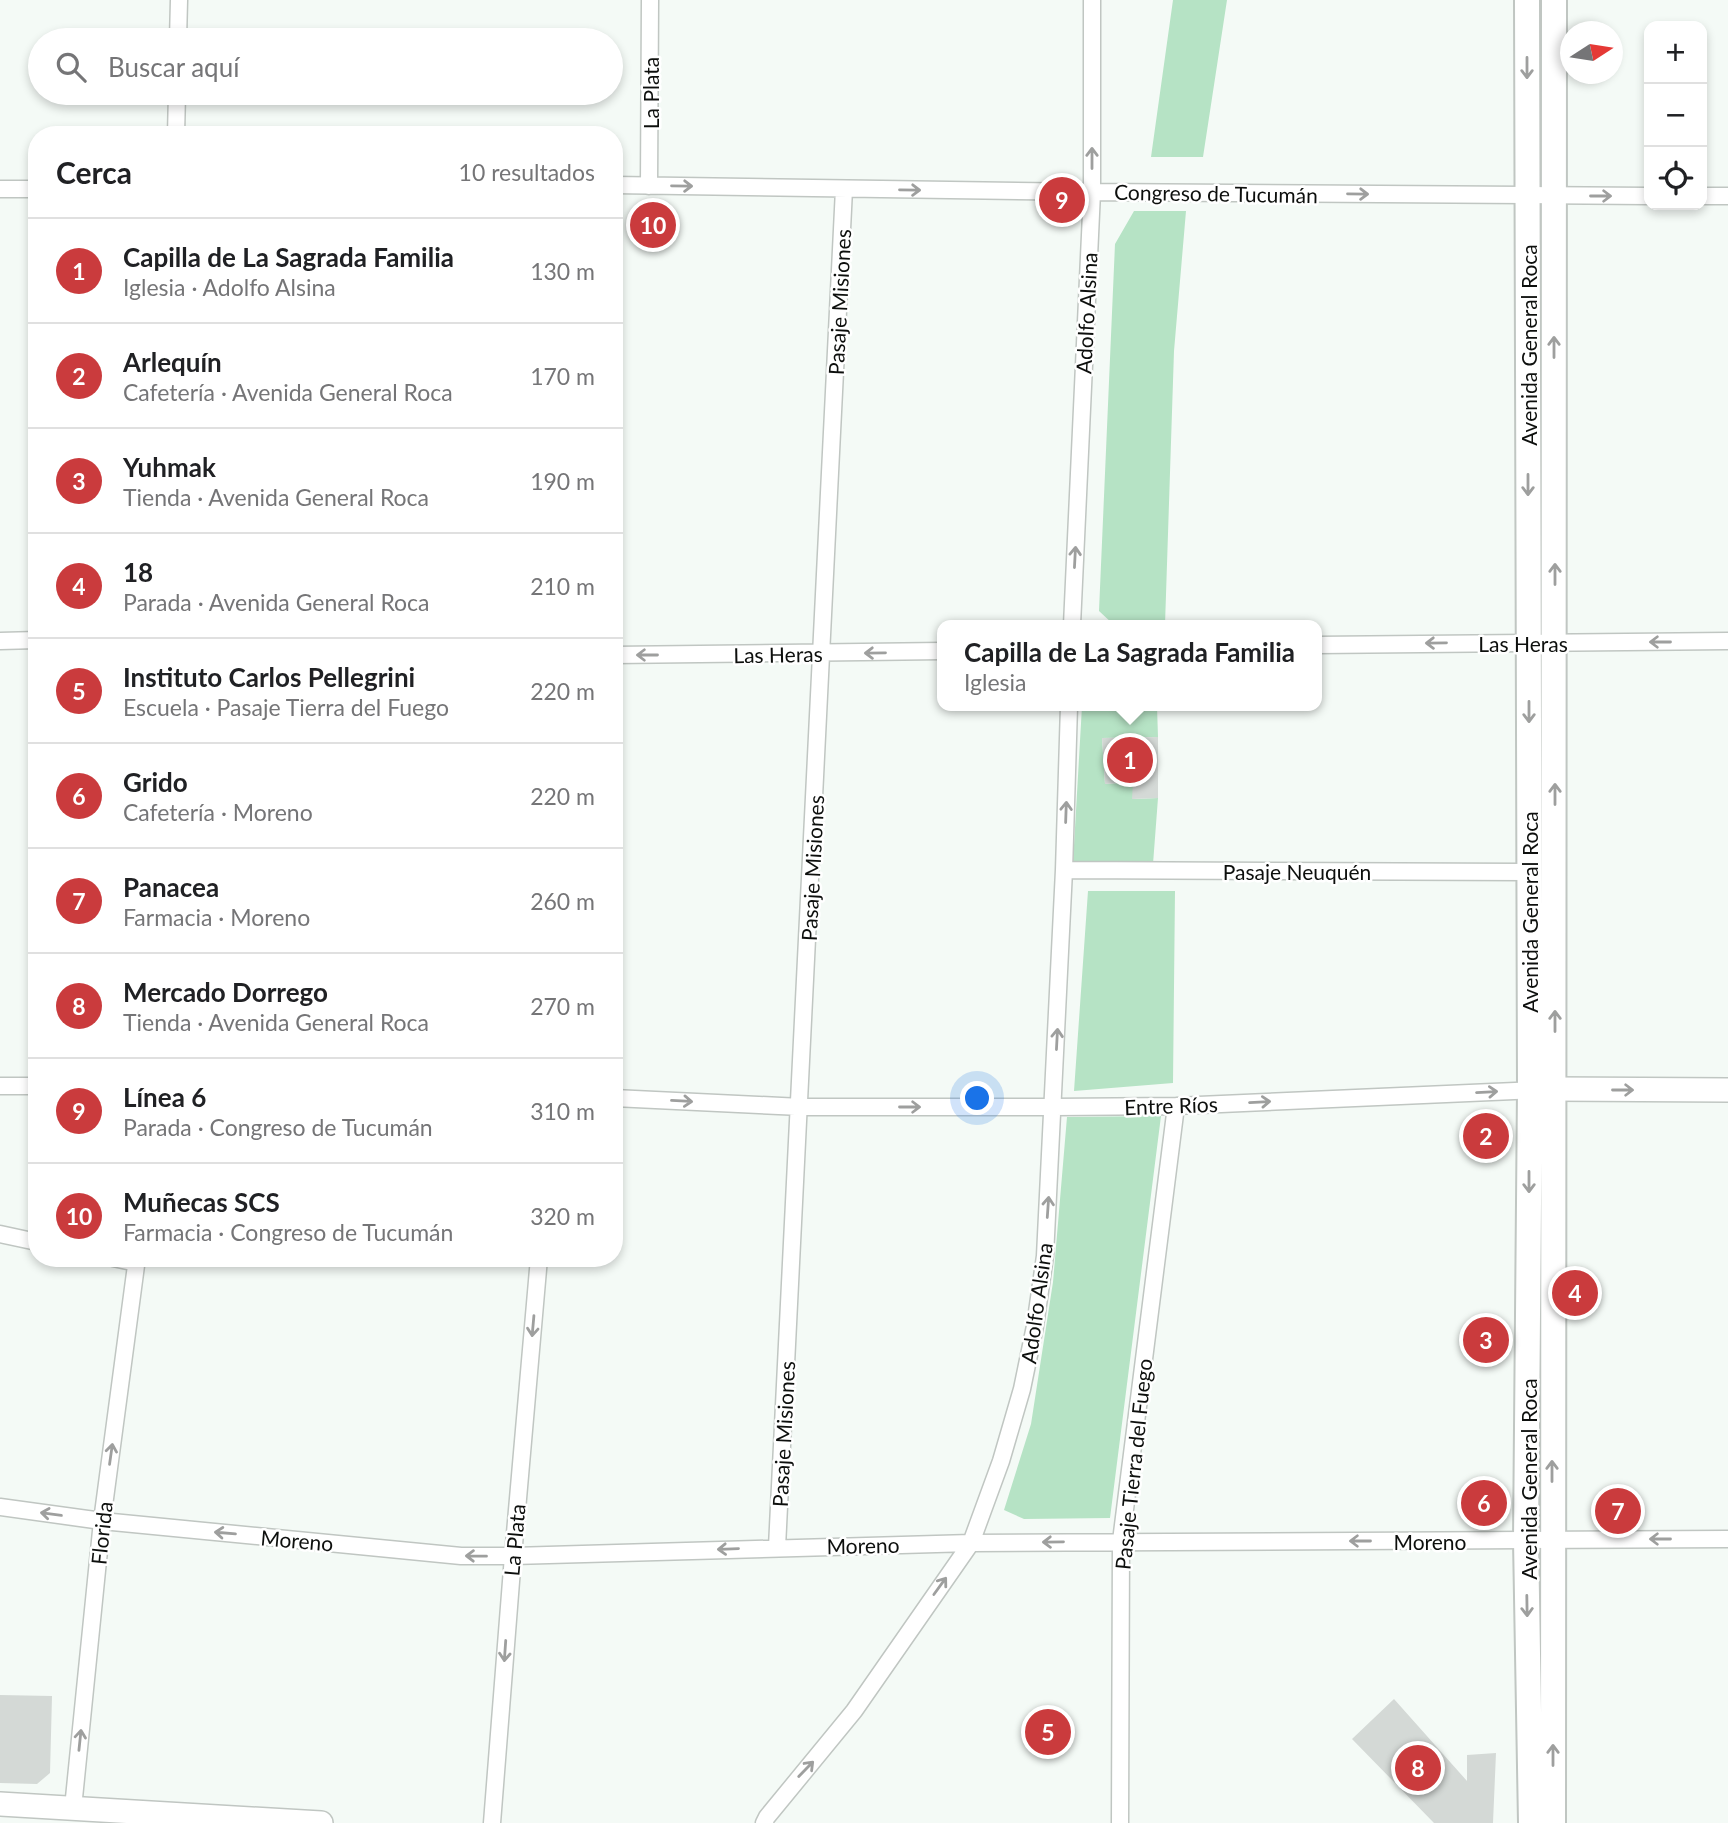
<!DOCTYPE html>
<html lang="es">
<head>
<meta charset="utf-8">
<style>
  body { margin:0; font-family:Lato,sans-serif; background:#f6f6f6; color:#202124 }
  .controls { position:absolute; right:21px; top:21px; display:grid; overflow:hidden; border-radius:14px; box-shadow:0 4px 10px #0003 }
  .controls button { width:63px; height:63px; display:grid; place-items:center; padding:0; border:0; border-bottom:2px solid #e0e0e0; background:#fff; color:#202124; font:35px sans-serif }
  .compass { position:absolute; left:1560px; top:21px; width:63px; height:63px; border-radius:50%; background:#fff; box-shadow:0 4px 10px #0003; rotate:78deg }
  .you { position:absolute; left:978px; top:1099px; width:24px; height:24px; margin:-18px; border:5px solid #fff; border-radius:50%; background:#1a73e8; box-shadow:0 0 0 10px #1a73e833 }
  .badge { display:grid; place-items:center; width:46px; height:46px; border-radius:50%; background:#ca3b3d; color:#fff; font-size:23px; font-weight:700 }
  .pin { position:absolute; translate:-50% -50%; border:4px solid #fff; box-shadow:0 2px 7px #0006 }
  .popup { position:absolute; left:937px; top:620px; width:385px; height:91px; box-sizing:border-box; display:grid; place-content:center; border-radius:14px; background:#fff; filter:drop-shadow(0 2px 5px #0005); font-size:23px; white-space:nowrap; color:#757577 }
  .popup b { font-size:26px; color:#202124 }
  .popup::after { content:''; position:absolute; left:50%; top:100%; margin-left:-14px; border:14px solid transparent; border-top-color:#fff }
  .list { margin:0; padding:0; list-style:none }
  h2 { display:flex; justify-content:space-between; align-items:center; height:91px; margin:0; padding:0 28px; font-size:30px }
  h2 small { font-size:23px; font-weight:400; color:#757577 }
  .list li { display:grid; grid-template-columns:46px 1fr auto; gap:21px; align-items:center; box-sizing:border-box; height:105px; padding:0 28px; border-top:2px solid #e0e0e0 }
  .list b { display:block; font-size:26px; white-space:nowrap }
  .list p { margin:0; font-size:23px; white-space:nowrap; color:#757577 }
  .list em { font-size:23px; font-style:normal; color:#757577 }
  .icon { flex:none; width:38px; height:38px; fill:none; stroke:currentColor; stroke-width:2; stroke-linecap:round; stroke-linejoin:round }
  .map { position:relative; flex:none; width:1728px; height:1823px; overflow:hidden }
  .search { position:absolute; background:#fff; box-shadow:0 4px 10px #0003; left:28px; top:28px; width:595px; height:77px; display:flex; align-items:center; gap:18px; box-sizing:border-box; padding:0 24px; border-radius:38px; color:#757577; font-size:26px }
  .panel { position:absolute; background:#fff; box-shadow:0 4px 10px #0003; left:28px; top:126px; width:595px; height:1141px; border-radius:28px }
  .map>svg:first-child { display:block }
  .green { fill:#b6e3c5 }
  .building { fill:#d4d9d6 }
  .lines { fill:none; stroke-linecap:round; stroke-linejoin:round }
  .street-casing { stroke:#c0c6c2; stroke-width:19 }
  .secondary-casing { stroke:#c0c6c2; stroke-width:26 }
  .primary-casing { stroke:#c0c6c2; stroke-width:28 }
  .street { stroke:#fff; stroke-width:16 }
  .secondary { stroke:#fff; stroke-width:23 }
  .primary { stroke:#fff; stroke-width:24 }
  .oneway { stroke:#9e9f9e }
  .labels { text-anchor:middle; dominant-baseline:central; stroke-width:5; stroke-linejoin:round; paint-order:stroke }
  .street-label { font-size:21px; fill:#0d0f0d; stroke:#fff }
</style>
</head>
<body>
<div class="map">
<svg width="1728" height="1823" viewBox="0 0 1728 1823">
  <rect width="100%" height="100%" fill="#f4faf6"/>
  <path class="green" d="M1173,0H1227L1203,157H1151Z
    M1134,211H1186L1174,351L1165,625H1114L1099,611L1115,244Z
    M1082,706H1157L1158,737L1102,738L1105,784L1133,782V799L1158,798L1153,864L1073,863Z
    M1088,891H1175L1173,1083L1074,1091Z
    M1161,1116L1110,1518L1024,1519L1004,1510L1031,1424L1053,1282L1067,1117Z"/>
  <path class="building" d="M1158,737V798L1132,799L1133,782L1105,784L1102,738Z
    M0,1695L52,1696L50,1773L37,1784L0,1783Z
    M1394,1699L1467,1781V1755L1496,1753L1493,1823H1434L1352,1739Z"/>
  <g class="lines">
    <defs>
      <path id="street" d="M178,40L179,0
        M176,135L177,93
        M614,185L1092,192L1649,196
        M649,186L650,0
        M0,189H37
        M1702,196H1728
        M1072,625L1092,192V0
        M0,641L37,640
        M1317,645L1728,641
        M614,655L943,651
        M1064,870L1529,872
        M0,1086H37
        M614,1098L801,1107H1054L1176,1106L1539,1090
        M0,1234L37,1242
        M113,1258L137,1263
        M0,1507L102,1521L461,1556H513L971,1543L1728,1539
        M777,1547L844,189
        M73,1808L102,1521L137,1258
        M492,1823L513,1556L539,1258
        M764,1823L767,1817L854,1711L971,1543L1001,1461L1022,1389L1035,1326L1045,1256L1064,870L1069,706
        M1120,1823L1121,1541L1176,1106"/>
      <path id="secondary" d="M1554,1089L1728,1090
        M0,1804L321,1823"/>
      <path id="primary" d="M1527,0L1530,1090L1526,1540L1531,1823
        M1553,1823L1554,0"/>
    </defs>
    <use href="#street" class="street-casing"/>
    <use href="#secondary" class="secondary-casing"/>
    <use href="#primary" class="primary-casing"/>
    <use href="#street" class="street"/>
    <use href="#secondary" class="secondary"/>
    <use href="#primary" class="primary"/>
  </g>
  <defs><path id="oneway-shaft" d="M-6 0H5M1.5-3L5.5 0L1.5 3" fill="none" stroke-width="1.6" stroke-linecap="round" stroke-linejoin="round" transform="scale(1.75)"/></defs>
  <g class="oneway">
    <use href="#oneway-shaft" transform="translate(1527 68) rotate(90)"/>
    <use href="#oneway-shaft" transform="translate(1092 158) rotate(-90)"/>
    <use href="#oneway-shaft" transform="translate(682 186) rotate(1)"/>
    <use href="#oneway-shaft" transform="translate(910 190) rotate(1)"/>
    <use href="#oneway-shaft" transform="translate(1358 194) rotate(1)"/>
    <use href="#oneway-shaft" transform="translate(1601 196)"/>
    <use href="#oneway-shaft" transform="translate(1554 347) rotate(-90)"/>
    <use href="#oneway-shaft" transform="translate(1528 485) rotate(90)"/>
    <use href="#oneway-shaft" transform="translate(1075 557) rotate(-87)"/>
    <use href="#oneway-shaft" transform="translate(1555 574) rotate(-90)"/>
    <use href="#oneway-shaft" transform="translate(1660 642) rotate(180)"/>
    <use href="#oneway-shaft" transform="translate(1436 643) rotate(179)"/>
    <use href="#oneway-shaft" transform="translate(875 653) rotate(179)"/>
    <use href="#oneway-shaft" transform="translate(647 655) rotate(180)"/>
    <use href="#oneway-shaft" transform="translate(1529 712) rotate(90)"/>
    <use href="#oneway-shaft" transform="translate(1555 794) rotate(-90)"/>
    <use href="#oneway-shaft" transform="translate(1066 812) rotate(-88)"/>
    <use href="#oneway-shaft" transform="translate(1555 1021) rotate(-90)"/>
    <use href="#oneway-shaft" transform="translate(1057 1039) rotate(-87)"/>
    <use href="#oneway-shaft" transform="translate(1623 1090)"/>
    <use href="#oneway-shaft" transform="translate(1487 1092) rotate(-3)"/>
    <use href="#oneway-shaft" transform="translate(682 1101) rotate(3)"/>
    <use href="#oneway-shaft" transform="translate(1260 1102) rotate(-3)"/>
    <use href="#oneway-shaft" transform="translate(910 1107)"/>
    <use href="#oneway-shaft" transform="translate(1529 1182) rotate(90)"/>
    <use href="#oneway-shaft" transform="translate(1048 1207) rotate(-86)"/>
    <use href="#oneway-shaft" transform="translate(533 1326) rotate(95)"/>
    <use href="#oneway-shaft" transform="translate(111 1454) rotate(-82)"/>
    <use href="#oneway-shaft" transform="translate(1552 1471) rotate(-90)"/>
    <use href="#oneway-shaft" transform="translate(51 1514) rotate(-172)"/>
    <use href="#oneway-shaft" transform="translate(225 1533) rotate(-175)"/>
    <use href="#oneway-shaft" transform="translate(1660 1539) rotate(-180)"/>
    <use href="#oneway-shaft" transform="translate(1360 1541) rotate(180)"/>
    <use href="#oneway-shaft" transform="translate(1053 1542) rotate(179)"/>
    <use href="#oneway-shaft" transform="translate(728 1549) rotate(178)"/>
    <use href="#oneway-shaft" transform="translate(476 1556) rotate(-179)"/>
    <use href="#oneway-shaft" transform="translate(940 1586) rotate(-54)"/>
    <use href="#oneway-shaft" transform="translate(1527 1606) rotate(89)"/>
    <use href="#oneway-shaft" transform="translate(505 1651) rotate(94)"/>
    <use href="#oneway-shaft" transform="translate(80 1740) rotate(-84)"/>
    <use href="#oneway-shaft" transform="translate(1553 1755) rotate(-90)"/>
    <use href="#oneway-shaft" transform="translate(806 1769) rotate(-46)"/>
  </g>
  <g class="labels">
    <g class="street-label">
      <text transform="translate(650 93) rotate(-90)">La Plata</text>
      <text transform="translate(1216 193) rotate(1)">Congreso de Tucumán</text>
      <text transform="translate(839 302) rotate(-87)">Pasaje Misiones</text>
      <text transform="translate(1086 313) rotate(-87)">Adolfo Alsina</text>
      <text transform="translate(1528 345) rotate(-90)">Avenida General Roca</text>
      <text x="1523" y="643">Las Heras</text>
      <text transform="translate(778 654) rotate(-1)">Las Heras</text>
      <text transform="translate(812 868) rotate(-87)">Pasaje Misiones</text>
      <text x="1297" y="871">Pasaje Neuquén</text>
      <text transform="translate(1529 912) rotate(-90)">Avenida General Roca</text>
      <text transform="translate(1171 1105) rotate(-2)">Entre Ríos</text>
      <text transform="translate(1036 1303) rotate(-82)">Adolfo Alsina</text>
      <text transform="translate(783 1434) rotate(-87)">Pasaje Misiones</text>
      <text transform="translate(1133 1464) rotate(-84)">Pasaje Tierra del Fuego</text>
      <text transform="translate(1528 1479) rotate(-90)">Avenida General Roca</text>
      <text transform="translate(101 1533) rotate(-84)">Florida</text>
      <text transform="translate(297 1540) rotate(5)">Moreno</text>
      <text transform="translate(514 1540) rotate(-85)">La Plata</text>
      <text x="1430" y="1541">Moreno</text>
      <text transform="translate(863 1545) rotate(-1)">Moreno</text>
    </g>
  </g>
</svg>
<div class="controls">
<button>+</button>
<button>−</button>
<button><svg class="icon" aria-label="locate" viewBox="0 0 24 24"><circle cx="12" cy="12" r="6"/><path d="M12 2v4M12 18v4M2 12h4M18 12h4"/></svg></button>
</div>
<svg class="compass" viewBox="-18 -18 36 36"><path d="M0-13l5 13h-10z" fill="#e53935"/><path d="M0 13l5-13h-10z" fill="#757577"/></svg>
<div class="you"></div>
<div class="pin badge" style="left:1130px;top:760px">1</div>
<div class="popup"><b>Capilla de La Sagrada Familia</b>Iglesia</div>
<div class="pin badge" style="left:1486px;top:1136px">2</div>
<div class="pin badge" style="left:1486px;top:1340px">3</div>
<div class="pin badge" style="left:1575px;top:1293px">4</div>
<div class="pin badge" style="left:1048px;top:1732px">5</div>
<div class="pin badge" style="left:1484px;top:1503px">6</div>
<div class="pin badge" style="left:1618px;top:1511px">7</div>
<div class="pin badge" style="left:1418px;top:1768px">8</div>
<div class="pin badge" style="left:1062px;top:200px">9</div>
<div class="pin badge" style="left:653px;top:225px">10</div>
<div class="search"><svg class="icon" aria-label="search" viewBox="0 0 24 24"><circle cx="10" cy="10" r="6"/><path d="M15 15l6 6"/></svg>Buscar aquí</div>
<section class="panel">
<h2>Cerca<small>10 resultados</small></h2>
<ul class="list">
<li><span class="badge">1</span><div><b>Capilla de La Sagrada Familia</b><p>Iglesia · Adolfo Alsina</p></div><em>130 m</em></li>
<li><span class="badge">2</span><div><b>Arlequín</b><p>Cafetería · Avenida General Roca</p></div><em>170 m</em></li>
<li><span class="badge">3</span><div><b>Yuhmak</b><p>Tienda · Avenida General Roca</p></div><em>190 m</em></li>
<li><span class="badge">4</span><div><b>18</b><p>Parada · Avenida General Roca</p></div><em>210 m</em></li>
<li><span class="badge">5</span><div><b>Instituto Carlos Pellegrini</b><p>Escuela · Pasaje Tierra del Fuego</p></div><em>220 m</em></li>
<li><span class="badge">6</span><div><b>Grido</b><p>Cafetería · Moreno</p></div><em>220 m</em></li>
<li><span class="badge">7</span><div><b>Panacea</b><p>Farmacia · Moreno</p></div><em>260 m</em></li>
<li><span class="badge">8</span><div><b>Mercado Dorrego</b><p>Tienda · Avenida General Roca</p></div><em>270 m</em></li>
<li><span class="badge">9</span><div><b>Línea 6</b><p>Parada · Congreso de Tucumán</p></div><em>310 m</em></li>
<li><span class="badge">10</span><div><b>Muñecas SCS</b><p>Farmacia · Congreso de Tucumán</p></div><em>320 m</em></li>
</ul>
</section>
</div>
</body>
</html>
